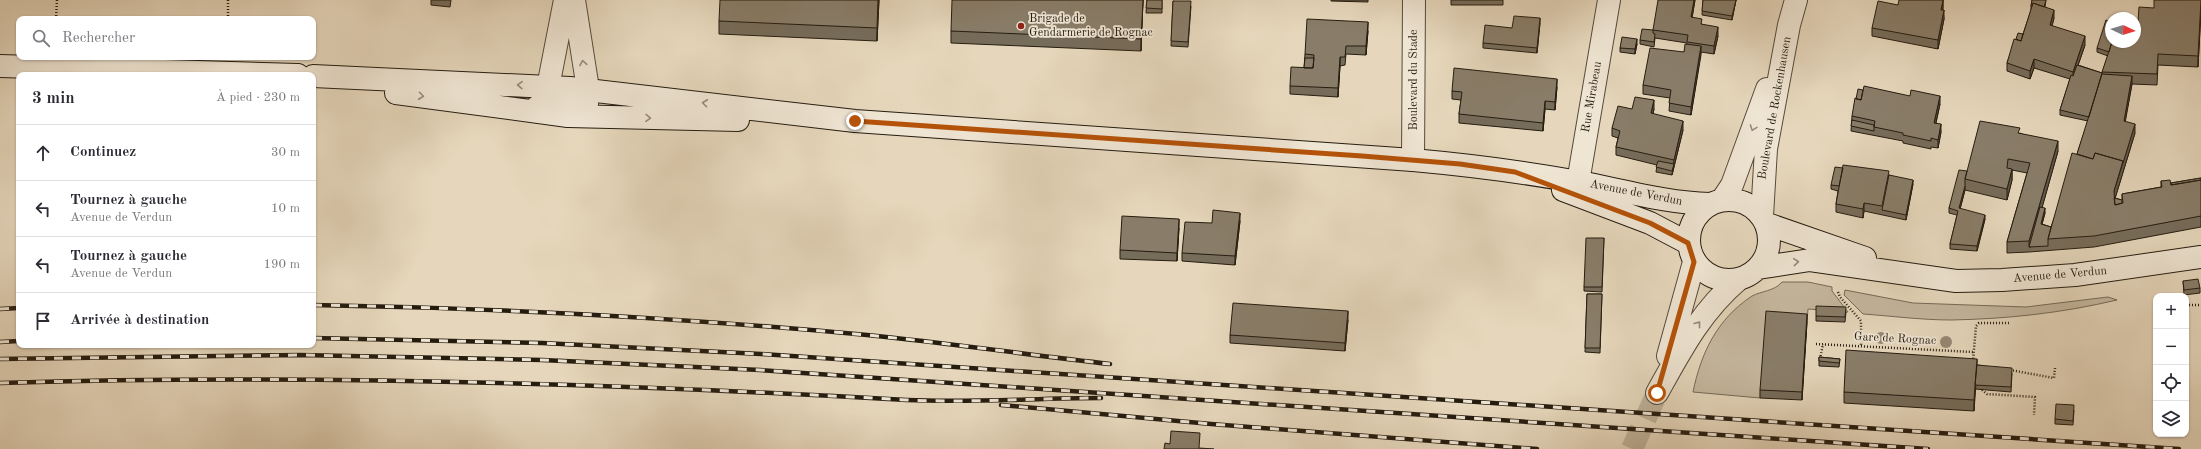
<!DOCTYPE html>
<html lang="fr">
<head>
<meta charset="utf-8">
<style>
  body { margin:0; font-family:"Old Standard TT",serif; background:#f7f7f7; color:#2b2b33 }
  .controls { position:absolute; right:12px; bottom:12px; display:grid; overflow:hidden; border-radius:8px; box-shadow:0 1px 3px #0004 }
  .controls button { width:36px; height:36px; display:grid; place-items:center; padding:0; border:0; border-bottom:1px solid #e1e1e2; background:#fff; color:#2b2b33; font:20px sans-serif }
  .compass { position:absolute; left:2105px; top:12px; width:36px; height:36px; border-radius:50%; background:#fff; box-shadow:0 1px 3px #0004; rotate:94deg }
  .stop { position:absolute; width:12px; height:12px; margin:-9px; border:3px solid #b45309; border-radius:50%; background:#fff }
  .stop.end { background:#b45309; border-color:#fff; box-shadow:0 1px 4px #0008 }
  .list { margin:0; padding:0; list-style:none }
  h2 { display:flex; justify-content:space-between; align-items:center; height:52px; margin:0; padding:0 16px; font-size:17px }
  h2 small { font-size:13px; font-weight:400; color:#7c7c81 }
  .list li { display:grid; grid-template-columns:26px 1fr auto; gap:12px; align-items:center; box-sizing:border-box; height:56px; padding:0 16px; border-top:1px solid #e1e1e2 }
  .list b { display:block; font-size:15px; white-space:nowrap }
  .list p { margin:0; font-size:13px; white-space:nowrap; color:#7c7c81 }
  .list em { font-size:13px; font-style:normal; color:#7c7c81 }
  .icon { flex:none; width:22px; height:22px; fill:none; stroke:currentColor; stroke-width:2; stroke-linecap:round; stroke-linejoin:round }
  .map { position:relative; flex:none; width:2201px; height:449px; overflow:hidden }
  .search { position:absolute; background:#fff; box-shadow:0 1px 3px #0004; left:16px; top:16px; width:300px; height:44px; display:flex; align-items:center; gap:10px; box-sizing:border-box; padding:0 14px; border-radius:8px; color:#7c7c81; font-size:15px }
  .panel { position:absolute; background:#fff; box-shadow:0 1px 3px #0004; left:16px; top:72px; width:300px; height:276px; border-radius:8px }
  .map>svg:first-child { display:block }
  .green { fill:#c5b79f; stroke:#756a58 }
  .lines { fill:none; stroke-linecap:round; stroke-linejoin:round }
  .tertiary-tunnel { stroke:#bfb29a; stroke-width:22; stroke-dasharray:22 11; stroke-linecap:butt }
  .minor-casing { stroke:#554b3b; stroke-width:24 }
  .tertiary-casing { stroke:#554b3b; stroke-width:24 }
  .secondary-casing { stroke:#251c10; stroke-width:24 }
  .path { stroke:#251c10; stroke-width:2.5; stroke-dasharray:1 2; stroke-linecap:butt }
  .minor { stroke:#efe5d3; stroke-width:22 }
  .tertiary { stroke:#efe5d3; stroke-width:22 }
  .secondary { stroke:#efe5d3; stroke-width:22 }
  .rail-casing { stroke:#251c10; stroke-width:4.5 }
  .rail { stroke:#efe5d3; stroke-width:3; stroke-dasharray:9; stroke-linecap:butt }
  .tree { fill:#968975 }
  .wall { fill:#766c5a; stroke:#251c10 }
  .shaded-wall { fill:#60584a; stroke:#251c10 }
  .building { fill:#897d69; stroke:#251c10 }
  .oneway { stroke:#948b7b }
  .route { stroke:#b45309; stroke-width:5 }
  .poi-dot { fill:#8f2418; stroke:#efe5d3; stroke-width:1.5 }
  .labels { text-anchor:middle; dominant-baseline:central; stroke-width:3.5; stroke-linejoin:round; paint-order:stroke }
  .poi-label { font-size:12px; fill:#251c10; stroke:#efe5d3; text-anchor:start }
  .street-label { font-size:12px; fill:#251c10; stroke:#efe5d3 }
</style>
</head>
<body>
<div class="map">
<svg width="2201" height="449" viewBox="0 0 2201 449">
  <rect width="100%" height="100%" fill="#e6d7bc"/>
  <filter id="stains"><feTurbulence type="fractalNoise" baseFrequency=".005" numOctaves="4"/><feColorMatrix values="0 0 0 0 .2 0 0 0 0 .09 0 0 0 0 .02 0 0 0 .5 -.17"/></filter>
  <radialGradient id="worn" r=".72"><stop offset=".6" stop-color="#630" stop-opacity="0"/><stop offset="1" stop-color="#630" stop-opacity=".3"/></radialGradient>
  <path class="green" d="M1782,282H1808L1832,287V291L1848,312L1808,309L1807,322L1766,319L1760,398L1693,392C1701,353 1717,319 1752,296C1761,291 1775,291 1782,282Z
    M1845,290L1913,303L2026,307L2108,297L2117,300C2062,313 2007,319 1951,320C1922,320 1892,316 1863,314L1844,295Z"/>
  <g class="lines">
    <path class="tertiary-tunnel" d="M1632,449L1657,393"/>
    <defs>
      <path id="minor" d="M565,0L548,87L565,94
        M537,107L587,104L588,89L574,0
        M1413,160L1414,0
        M1576,194L1609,0"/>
      <path id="tertiary" d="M1722,200L1732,185L1767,89
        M1762,216L1766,149L1789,25L1796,0
        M1668,356L1694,262
        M1657,393C1681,350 1701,311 1739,279"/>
      <path id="secondary" d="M0,66L298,75
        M313,76L570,88L855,121L1413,160C1468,165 1524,172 1579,182C1622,190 1666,203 1710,204
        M396,93L568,116L738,120
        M1563,190L1650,223L1688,243
        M1689 240a40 40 0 1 1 80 0a40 40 0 1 1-80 0Z
        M1767,224L1865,258
        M1758,268L1810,260L1956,281L2002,280L2075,275L2201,257"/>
    </defs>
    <use href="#minor" class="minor-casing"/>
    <use href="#tertiary" class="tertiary-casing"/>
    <use href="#secondary" class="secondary-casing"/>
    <path class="path" d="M56,19L57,0
      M228,19V0
      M1838,292L1840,297L1861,321V346
      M2186,305H2201
      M1816,344L1973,352
      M1820,359L1823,344
      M1980,366L1975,365L1973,361L1976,326L1979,323H2009
      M2010,370L2054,378L2055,368
      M1982,390L1987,394L2035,397L2034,415"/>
    <use href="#minor" class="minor"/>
    <use href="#tertiary" class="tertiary"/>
    <use href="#secondary" class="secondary"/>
    <defs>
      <path id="rail" d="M313,305C498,308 682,318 867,335C948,343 1029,355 1110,364
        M0,309L19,308
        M313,338L542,343L761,354L2179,449
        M0,342L19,341
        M0,359L300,355L542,360L760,370L1928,449
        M0,383C302,374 605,383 907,400C972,403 1036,398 1101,398
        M1001,405L1211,424L1537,449"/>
    </defs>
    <use href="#rail" class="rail-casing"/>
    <use href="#rail" class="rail"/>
  </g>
  <g class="tree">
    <circle cx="1881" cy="338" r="6"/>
    <circle cx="1946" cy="342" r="6"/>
  </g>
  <path class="wall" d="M431,0H451L450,7L431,5Z
    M879,0L877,41L719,34V21Z
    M1143,0L1141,51L951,43V31Z
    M1147,0H1162V13H1146Z
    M1331,0H1368V2L1331,1Z
    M1451,0H1503V5H1451Z
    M1695,0L1692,17L1718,36L1714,54L1701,52L1691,115L1669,111L1670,98L1643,94V85L1684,52L1687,43L1655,38L1654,47L1640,44V40L1653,30Z
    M1703,0H1736L1732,20L1702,15Z
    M1943,0V10L1944,19L1938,49L1872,36V28L1898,5Z
    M2032,0H2046L2045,7L2054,18L2052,26L2085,45L2078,65L2102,73L2108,56L2097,52V48L2111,42L2137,36L2201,10L2198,67L2158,65L2157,85L2132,84L2125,121L2135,133L2115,198L2122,200V194L2161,187V181L2171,183L2201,178V227L2094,247L2029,252L2007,253V242L2027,173L2012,170V180L2007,200L1965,190L1960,209L1985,219L1977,251L1950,249V244L1957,215L1949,213V208L1967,171L2020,133L2058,151L2042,207L2045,213L2042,224L2051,227L2077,154L2088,121L2060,115V110L2070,79L2034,68L2030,79L2007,71V63L2016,39L2023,34L2031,10V6Z
    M1173,1L1191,6L1188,47L1171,46Z
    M1540,23L1537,53L1483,48V43L1512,28Z
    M1368,31L1366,55L1346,54L1345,65L1340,66L1338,97L1290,94V86L1304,68L1305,54Z
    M1637,44L1635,54L1620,52V48Z
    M1557,87L1555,110L1545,109L1543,131L1459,123V114L1461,100L1452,99V91Z
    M1940,104L1936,123L1941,132L1938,148L1931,147V149L1903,143V141L1851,131L1852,116Z
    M1632,109H1654L1653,114L1683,130L1672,175L1656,172L1657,165L1616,155V147L1618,138L1612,136V128Z
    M1889,175L1913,184L1906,220L1864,211L1863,218L1836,212V204L1838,191L1831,189V185Z
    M1240,221L1235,265L1182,261V253L1212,223Z
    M1179,228L1177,261L1120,259V250Z
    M1604,238L1602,292L1584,291V287Z
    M2183,281L2200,288V293L2184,295Z
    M1587,294H1602L1600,353L1585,352Z
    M1846,312L1845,322L1816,321V316Z
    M1348,320L1345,351L1230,343V335Z
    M1807,322L1802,400L1760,398V390Z
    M1819,357L1840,359L1839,367L1819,366Z
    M1977,365L2012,373L2011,392L1975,389L1974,411L1844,403V392Z
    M2074,410L2073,425L2055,424V419Z"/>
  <path class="shaded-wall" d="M878,0H879L877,41V28Z
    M1143,0L1141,51V39Z
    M1694,0H1695L1691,25V17Z
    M1736,0L1732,20V16Z
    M1943,0V7L1941,18V10Z
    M2201,0V10L2198,67V56Z
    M1944,10V19L1938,49V40Z
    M2054,10V18L2050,33V25Z
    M1540,18V23L1537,53V48Z
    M1368,22V31L1366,55V46Z
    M1718,27V36L1714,54V46Z
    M2085,36V45L2073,80V72Z
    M1637,39V44L1635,54V49Z
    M1701,46V55L1691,115V107Z
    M1340,57V66L1338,97V88Z
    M2034,59V68L2030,79V71Z
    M2132,76V84L2124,129V121Z
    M1557,79V87L1555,110V102Z
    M1940,96V104L1934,131V123Z
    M1654,100V109L1651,121V113Z
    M1545,101V109L1543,131V123Z
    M1683,121V130L1672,175L1674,160Z
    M1941,124V132L1938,148V140Z
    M2135,124V133L2114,202V191Z
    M2058,141V151L2031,247H2029V241Z
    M2012,169V180L2007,200V189Z
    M1913,180V184L1906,220V215Z
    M1965,186V190L1959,213V208Z
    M1864,203V211L1863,218V209Z
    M2045,208V213L2041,228V224Z
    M1240,213V221L1235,265V256Z
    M1985,215V219L1977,251V246Z
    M1179,219V228L1177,261V253Z
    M1348,311V320L1345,351V343Z
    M1807,314V322L1802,400V392Z
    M1977,359V370L1974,411V400Z"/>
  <path class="building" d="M720,0H878L877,28L719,21Z
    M952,0H1143L1141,39L951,31Z
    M1147,0H1162V9L1146,8Z
    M1658,0H1694L1691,17L1702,19L1701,24L1718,27L1714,46L1687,42L1688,35L1653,30Z
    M1703,0H1736L1732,16L1702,11Z
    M1899,0H1943L1941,10H1944L1938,40L1872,28L1878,1L1898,5Z
    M2032,0H2046L2044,7L2033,3L2032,6H2031Z
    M2154,0H2201L2198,56L2158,54L2157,74L2102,72L2112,42H2135V36H2137L2139,7L2154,8Z
    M1173,1H1191L1188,42L1171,41Z
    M2033,3L2054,10L2050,25L2085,36L2073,72L2034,59L2030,71L2007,63L2014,39L2021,41Z
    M1514,16L1540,18L1537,48L1483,43L1485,25L1512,28Z
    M1307,19L1368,22L1366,46H1346L1345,57H1340L1338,88L1290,86L1291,67L1313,68L1314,55L1305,54Z
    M2106,20L2111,22V42H2112L2109,52L2097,48Z
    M1642,29L1653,30V33L1655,34L1654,42L1640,40Z
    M2018,33L2023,34L2021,41L2016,39Z
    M1622,37L1637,39L1635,49L1620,48Z
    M1685,44L1701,46L1691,107L1669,103L1671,90L1643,85L1650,48L1684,52Z
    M1305,58H1314L1313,68H1304Z
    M2077,65L2102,73L2089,117L2060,110L2071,75L2073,76Z
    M1454,68L1557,79L1555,102L1545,101L1543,123L1459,114L1462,92L1452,91Z
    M2102,74L2132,76L2124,121L2135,124L2123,163V161L2095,153L2093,159L2077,154Z
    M1864,86L1910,96L1911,90L1940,96L1934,123L1941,124L1938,140L1931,138V141L1903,135V133L1874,127L1875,121L1852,116L1855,98L1861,100Z
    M1858,89L1863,90L1861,100L1856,99Z
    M1635,97L1654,100L1651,113L1683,121L1674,160L1616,147L1620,131L1612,128L1618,106L1632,109Z
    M1852,120L1874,125V131L1851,126Z
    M1980,121L2020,128L2018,133L2058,141L2029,241L2007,242L2030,163L2008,159L2007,168L2012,169L2007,189L1965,179Z
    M2072,153L2093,159L2095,153L2123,161L2114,191L2115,205L2123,203L2122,194L2162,187L2161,181L2170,180L2171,185L2201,180V216L2094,236L2048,239Z
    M1658,161L1674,164L1672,171L1656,167Z
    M1843,165L1889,171L1882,206L1864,203L1863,209L1836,204Z
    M1835,167L1843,168L1839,186L1831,185Z
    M1959,170L1967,171L1965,179V186L1959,208L1985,215L1977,246L1950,244L1958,211L1949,208Z
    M1889,175L1913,180L1906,215L1882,210Z
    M2201,178V180L2171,185V183Z
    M2114,198L2122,200V203L2115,205Z
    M2040,207L2045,208L2041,224L2051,227L2048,239V246L2029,247Z
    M1213,210L1240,213L1235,256L1182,253L1185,222L1212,223Z
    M1122,216L1179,219L1177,253L1120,250Z
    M1586,238H1604L1602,287H1584Z
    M2198,279L2200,288L2184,290L2183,281Z
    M1587,294H1602L1600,348H1585Z
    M1233,303L1348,311L1345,343L1230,335Z
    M1816,306L1846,307L1845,317L1816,316Z
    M1766,311L1807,314L1802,392L1760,390Z
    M1846,350L1977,359L1974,400L1844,392Z
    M1819,357L1840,359L1839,363L1819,361Z
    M1977,365L2012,368L2011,387L1975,385Z
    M2056,404L2074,405L2073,421L2055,419Z
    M1171,431L1200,433L1199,448L1214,449H1164L1165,443L1170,444Z"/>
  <defs><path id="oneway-chevron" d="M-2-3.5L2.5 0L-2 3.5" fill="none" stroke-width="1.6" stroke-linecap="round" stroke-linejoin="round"/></defs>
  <g class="oneway">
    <use href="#oneway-chevron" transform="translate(583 63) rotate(-99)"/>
    <use href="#oneway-chevron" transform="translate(520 85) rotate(-177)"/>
    <use href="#oneway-chevron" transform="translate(421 96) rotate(7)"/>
    <use href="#oneway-chevron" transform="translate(705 103) rotate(-173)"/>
    <use href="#oneway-chevron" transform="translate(648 118) rotate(1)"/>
    <use href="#oneway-chevron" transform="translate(1753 128) rotate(110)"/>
    <use href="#oneway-chevron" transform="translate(1796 262) rotate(-5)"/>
    <use href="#oneway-chevron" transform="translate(1698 324) rotate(-52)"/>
  </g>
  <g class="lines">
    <path class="route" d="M855,121L1362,156L1460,164L1515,172L1650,223L1688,243L1694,262L1657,393"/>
  </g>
  <circle class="poi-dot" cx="1021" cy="26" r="4"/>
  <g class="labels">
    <g class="poi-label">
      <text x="1029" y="19">Brigade de<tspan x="1029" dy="14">Gendarmerie de Rognac</tspan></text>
    </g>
    <g class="street-label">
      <text transform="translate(1414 80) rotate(-90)">Boulevard du Stade</text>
      <text transform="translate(1592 97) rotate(-80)">Rue Mirabeau</text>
      <text transform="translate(1775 108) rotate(-80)">Boulevard de Rockenhausen</text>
      <text transform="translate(1636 193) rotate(11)">Avenue de Verdun</text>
      <text transform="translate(2060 275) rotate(-5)">Avenue de Verdun</text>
      <text transform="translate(1895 339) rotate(3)">Gare de Rognac</text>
    </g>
  </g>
  <rect width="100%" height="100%" filter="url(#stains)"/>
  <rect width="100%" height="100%" fill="url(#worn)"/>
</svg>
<div class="controls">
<button>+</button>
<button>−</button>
<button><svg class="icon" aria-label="locate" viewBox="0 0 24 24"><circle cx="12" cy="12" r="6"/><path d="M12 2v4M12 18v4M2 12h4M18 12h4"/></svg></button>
<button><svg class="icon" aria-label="layers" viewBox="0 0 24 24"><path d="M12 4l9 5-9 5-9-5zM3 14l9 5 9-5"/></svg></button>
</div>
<svg class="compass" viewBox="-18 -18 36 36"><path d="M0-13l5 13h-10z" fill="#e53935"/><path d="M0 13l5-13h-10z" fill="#7c7c81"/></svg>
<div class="stop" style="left:1657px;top:393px"></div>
<div class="stop end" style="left:855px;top:121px"></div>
<div class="search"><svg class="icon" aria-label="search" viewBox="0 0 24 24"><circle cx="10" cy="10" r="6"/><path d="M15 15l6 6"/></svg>Rechercher</div>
<section class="panel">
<h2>3 min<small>À pied · 230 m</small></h2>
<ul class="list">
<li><svg class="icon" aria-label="ahead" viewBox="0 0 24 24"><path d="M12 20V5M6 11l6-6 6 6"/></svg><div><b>Continuez</b></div><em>30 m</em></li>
<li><svg class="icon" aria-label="left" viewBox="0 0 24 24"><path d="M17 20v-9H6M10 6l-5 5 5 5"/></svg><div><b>Tournez à gauche</b><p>Avenue de Verdun</p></div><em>10 m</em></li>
<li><svg class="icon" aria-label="left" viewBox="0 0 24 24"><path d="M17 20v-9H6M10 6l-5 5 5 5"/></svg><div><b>Tournez à gauche</b><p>Avenue de Verdun</p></div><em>190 m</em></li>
<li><svg class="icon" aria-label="arrive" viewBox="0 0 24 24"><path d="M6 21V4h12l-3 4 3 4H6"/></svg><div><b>Arrivée à destination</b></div></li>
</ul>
</section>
</div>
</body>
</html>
